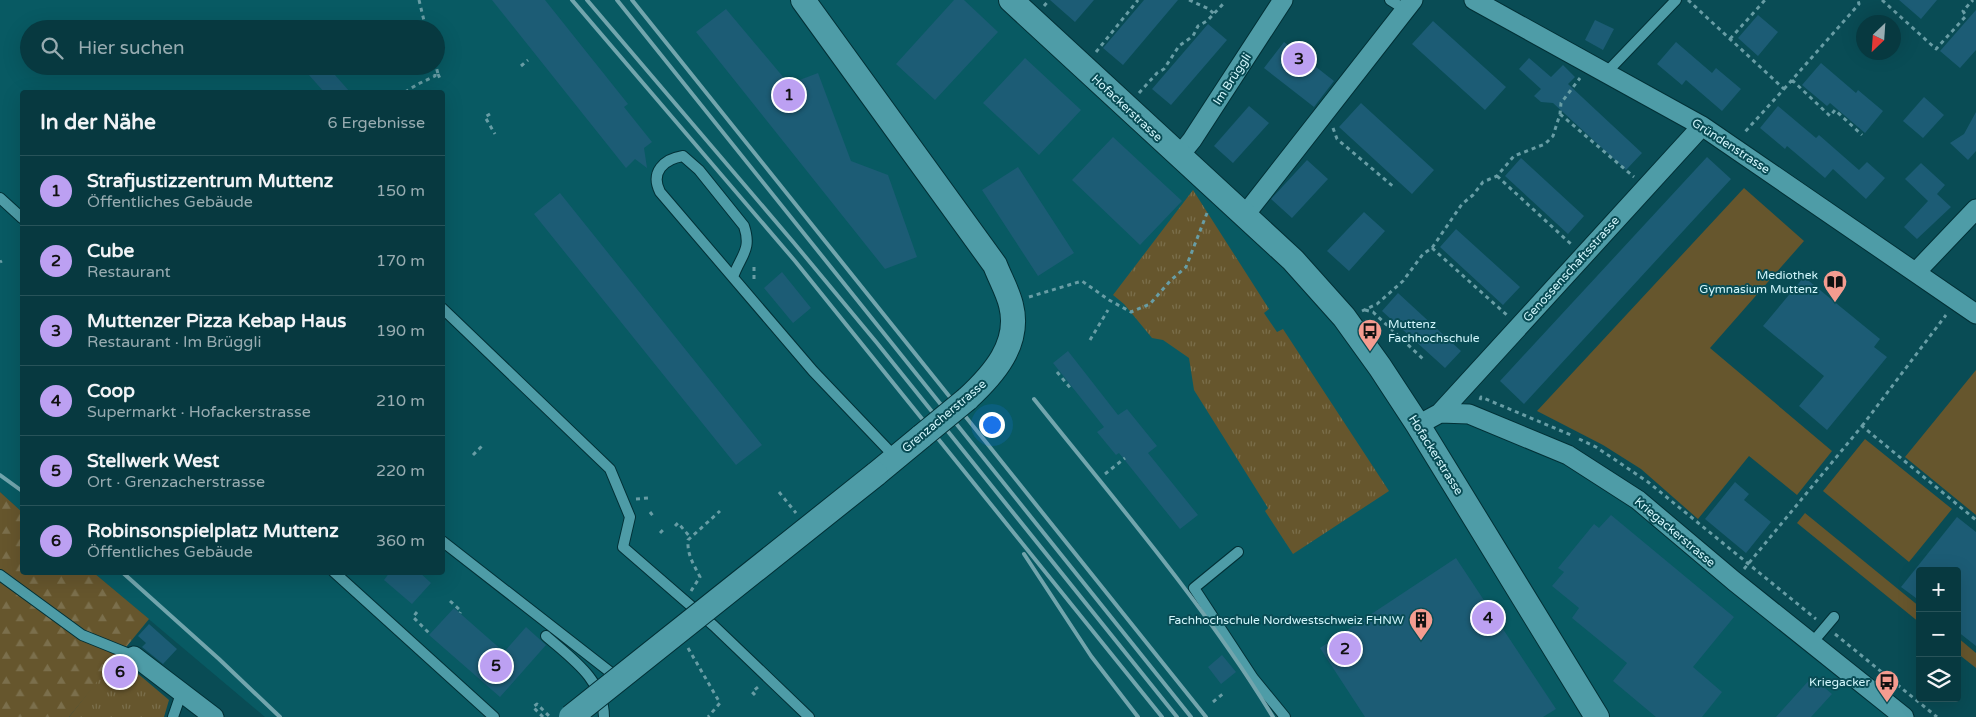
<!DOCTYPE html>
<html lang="de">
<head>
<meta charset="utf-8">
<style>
  body { margin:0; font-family:"Varela Round",sans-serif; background:#104047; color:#f1f3f6 }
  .controls { position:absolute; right:15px; bottom:15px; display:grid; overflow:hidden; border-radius:5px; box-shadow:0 5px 20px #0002 }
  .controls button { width:45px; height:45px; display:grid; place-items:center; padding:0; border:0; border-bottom:1px solid #285359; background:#073940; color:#f1f3f6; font:25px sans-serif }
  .compass { position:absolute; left:1856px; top:15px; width:45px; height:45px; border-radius:50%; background:#073940; box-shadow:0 5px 20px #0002; rotate:205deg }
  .you { position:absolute; left:991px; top:424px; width:18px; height:18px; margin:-12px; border:4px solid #fff; border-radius:50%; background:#1a73e8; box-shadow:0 0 0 8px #1a73e833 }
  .badge { display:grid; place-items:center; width:32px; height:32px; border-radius:50%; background:#bca0f2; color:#111; font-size:16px; font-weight:700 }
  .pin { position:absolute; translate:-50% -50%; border:2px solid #fff; box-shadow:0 1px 5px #0006 }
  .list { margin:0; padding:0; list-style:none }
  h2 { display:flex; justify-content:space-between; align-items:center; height:65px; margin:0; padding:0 20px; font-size:21px }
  h2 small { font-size:16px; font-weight:400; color:#98acb1 }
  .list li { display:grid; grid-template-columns:32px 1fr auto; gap:15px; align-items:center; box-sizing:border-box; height:70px; padding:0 20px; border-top:1px solid #285359 }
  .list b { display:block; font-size:19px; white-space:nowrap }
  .list p { margin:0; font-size:16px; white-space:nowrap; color:#98acb1 }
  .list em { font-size:16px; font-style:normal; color:#98acb1 }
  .icon { flex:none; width:28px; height:28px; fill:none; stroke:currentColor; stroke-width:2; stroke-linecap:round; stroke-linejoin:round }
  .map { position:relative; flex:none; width:1976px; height:717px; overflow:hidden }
  .search { position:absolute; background:#073940; box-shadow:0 5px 20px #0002; left:20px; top:20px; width:425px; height:55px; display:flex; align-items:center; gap:12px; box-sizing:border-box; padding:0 18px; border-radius:28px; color:#98acb1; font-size:19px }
  .panel { position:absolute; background:#073940; box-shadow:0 5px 20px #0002; left:20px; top:90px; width:425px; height:485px; border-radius:5px }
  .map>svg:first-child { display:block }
  .built { fill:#085a63; fill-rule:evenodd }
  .green { fill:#66562d }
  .forest { fill:url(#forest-firs) }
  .park { fill:url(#park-tufts) }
  .building { fill:#1c5c75 }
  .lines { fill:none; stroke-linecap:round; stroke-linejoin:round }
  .service-casing { stroke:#023036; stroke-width:12 }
  .minor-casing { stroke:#023036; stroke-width:21 }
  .tertiary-casing { stroke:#023036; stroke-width:26 }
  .path { stroke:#689da5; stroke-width:3; stroke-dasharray:4 4; stroke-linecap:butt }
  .service { stroke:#4e9ca7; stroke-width:10 }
  .minor { stroke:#4e9ca7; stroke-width:19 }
  .tertiary { stroke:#4e9ca7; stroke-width:24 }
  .rail { stroke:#72a5ad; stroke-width:4 }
  .tertiary-bridge-casing { stroke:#023036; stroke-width:26; stroke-linecap:butt }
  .tertiary-bridge { stroke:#4e9ca7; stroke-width:24 }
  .labels { text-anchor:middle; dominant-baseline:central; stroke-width:4; stroke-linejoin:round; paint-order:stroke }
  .street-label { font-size:12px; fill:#d1f6fc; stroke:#094c55 }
  .poi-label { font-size:12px; fill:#d1f6fc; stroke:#094c55; text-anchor:end }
</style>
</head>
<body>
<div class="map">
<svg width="1976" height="717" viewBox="0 0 1976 717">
  <defs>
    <pattern id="forest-firs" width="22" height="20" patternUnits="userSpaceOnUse" patternTransform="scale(1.25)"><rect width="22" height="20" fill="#66562d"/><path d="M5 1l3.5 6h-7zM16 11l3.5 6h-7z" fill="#7b6f4c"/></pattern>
    <pattern id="park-tufts" width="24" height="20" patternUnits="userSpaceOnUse" patternTransform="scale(1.25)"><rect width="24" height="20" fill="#66562d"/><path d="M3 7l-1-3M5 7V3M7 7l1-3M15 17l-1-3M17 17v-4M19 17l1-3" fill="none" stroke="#7b6f4c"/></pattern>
  </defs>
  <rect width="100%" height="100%" fill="#094c55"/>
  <path class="built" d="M0,0H1011L1293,260L1418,425L1440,413L1568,455L1904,717H265L94,573L442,572V92H22V512L0,492ZM29,29H436V66H29Z"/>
  <path class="green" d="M1744,188L1804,241L1710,348L1832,451L1797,495L1749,456L1698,519L1641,469L1603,445L1537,411Z
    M1976,370V515L1905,457Z
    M1865,439L1952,509L1909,562L1823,491Z
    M1805,513L1920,607V623L1797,523Z
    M1957,637L1976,653V668L1957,653Z"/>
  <path class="forest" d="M0,492L22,512V572L94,573L149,619L69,717H0Z"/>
  <path class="park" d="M1193,190L1269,309L1264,313L1277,332L1283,329L1389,491L1293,554L1265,511L1268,508L1194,390L1189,358L1163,340L1152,338L1124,304L1113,295Z
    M117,656L169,700L164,717H69Z"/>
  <path class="building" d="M492,0H545L628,104L624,107L652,142L644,148L647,168L635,159L626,168Z
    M954,0H964L998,32L935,100L896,64Z
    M1050,0H1094L1075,22Z
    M1144,0H1178L1123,65L1103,48Z
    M1899,0H1937L1921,19Z
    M726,9L789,84L818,73L851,161L888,175L917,257L885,269L696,32Z
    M1976,10V50L1960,68L1940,51Z
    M1758,15L1778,32L1758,56L1738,38Z
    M1595,20L1614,29L1603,50L1585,40Z
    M1433,21L1506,87L1485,110L1412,44Z
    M1208,24L1227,40L1171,105L1152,89Z
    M1284,42L1334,81L1314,107L1264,68Z
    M1676,42L1712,73L1716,68L1741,89L1722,111L1686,80L1682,85L1657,64Z
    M1025,58L1081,110L1039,155L983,103Z
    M1529,58L1551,77L1563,65L1575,77L1568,84L1642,153L1626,170L1553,103L1541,102L1534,96L1541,89L1519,69Z
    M1821,63L1856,93L1858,90L1883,111L1865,133L1830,103L1827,106L1802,85Z
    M301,66H327L350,92H324Z
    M1924,97L1944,115L1923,138L1903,121Z
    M1361,103L1434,170L1412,194L1339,127Z
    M1249,106L1269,123L1233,163L1214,146Z
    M1778,106L1816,138L1819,135L1859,170L1867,162L1885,178L1866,199L1833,169L1825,178L1787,146L1785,149L1760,128Z
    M1976,112V151L1968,160L1950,143L1964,134Z
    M1113,137L1182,201L1140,245L1072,180Z
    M1707,157L1731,179L1524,404L1500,381Z
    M1521,158L1584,216L1568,234L1505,176Z
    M1307,160L1328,179L1292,218L1271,199Z
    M1921,163L1945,185L1937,194L1951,207L1917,239L1904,227L1928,201L1905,179Z
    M1018,167L1074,253L1038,276L982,190Z
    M560,193L762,445L736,465L534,214Z
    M1364,212L1385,231L1349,271L1327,251Z
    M1456,229L1520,287L1503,305L1440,247Z
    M782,272L811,308L793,323L764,288Z
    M1804,277L1880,339L1874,347L1887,357L1827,430L1799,406L1824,376L1763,326Z
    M1398,293L1461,351L1445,368L1382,311Z
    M1068,351L1118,415L1127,409L1157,446L1148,453L1198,515L1180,529L1119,453L1116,455L1097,432L1104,427L1053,363Z
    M1735,482L1749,494L1744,500L1771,522L1746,553L1705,519Z
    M1611,515L1734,617L1693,667L1722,692L1702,717H1656L1613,681L1627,663L1572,618L1579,608L1552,586L1564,572L1558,568L1594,524L1599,528Z
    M1957,517L1976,532V646L1957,631V571H1920V601L1901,587Z
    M1456,558L1556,709L1543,717H1365L1320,648Z
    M390,572H419L431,583L412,604L384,580Z
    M454,608L504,652L526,627L546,645L500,697L429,635Z
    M149,624L177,649L163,664L142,647L146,643L138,636Z
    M1222,655L1236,672L1221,684L1208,667Z
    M1812,677L1832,694L1811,717H1776Z"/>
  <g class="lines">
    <defs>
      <path id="service" d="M1390,0L1406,10
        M1606,73L1676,0
        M0,198L22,218
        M733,277C741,255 752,250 744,226L699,170L683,156C664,159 650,172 660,192L813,371L895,457
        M442,308L610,469L630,517L623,547L714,626L809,717
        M442,541L619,679
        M1238,552L1194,588L1253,678L1285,717
        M334,572L494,717
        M0,575L82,635L134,656
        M546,636C571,658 604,680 604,717
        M1812,643L1834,617
        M173,717L182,691"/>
      <path id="minor" d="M1474,0L1702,126L1976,314
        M1179,156L1192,140L1283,0
        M1244,216L1413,0
        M1916,272L1976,209
        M1440,413L1702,126
        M1418,425L1440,413L1469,414L1568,455L1638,500L1734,581L1904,717
        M134,656L214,717"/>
      <path id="tertiary" d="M803,0L995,265C1000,278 1008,292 1011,305C1021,344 993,375 967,399
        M1011,0L1293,260L1344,317L1380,367L1418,425L1597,717
        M876,474L922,436"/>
    </defs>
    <use href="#service" class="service-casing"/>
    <use href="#minor" class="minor-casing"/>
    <use href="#tertiary" class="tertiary-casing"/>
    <path class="path" d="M419,0L426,29
      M1189,0L1209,9L1214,14
      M1688,0L1784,89L1743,134
      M1882,0L1936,49L1966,16L1963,11L1973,0
      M1044,6L1049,0
      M1730,39L1765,0
      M1096,52L1138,0
      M521,66L528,60
      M438,74L441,81
      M1792,80L1830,116L1835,110L1862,135
      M1784,89L1859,4L1858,0
      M405,92L418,84L435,76V74H438L436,66
      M1139,93L1157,73L1164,69L1179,46L1193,36L1198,26L1207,21L1224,3
      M490,114L485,117L495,134
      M1560,114L1634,177
      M1333,128L1337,139L1395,188
      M1497,176L1572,245
      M1432,248L1508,316
      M0,262L2,261
      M754,279V266
      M1029,297L1082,281L1109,300L1131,312L1150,304L1170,281L1186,267L1207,213
      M1365,310L1373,312L1423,359
      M1362,311L1377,304L1403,281L1423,254L1432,248L1462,204L1473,195L1483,182L1497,176L1514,156L1545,144L1553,136L1560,114L1561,103L1580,78
      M1090,340L1108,310
      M1057,372L1072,390
      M1480,400L1481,397L1571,435
      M1862,426L1946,315
      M1579,439L1596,447L1648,482L1816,619
      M473,455L484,444
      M1105,474L1125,458
      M779,492L796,513
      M636,499L648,498
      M650,512L653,516
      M675,526L678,523L691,538
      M660,533L663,530
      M1744,569L1862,426L1976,520
      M691,591L700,577C694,565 687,555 688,540L720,511
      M450,601L461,611L460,613
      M417,612L413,617L430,634
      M1835,634L1937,717
      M688,648L720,703L708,717
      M755,695L752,692L758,687
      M1213,702L1225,692
      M543,717L533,707L537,704L550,717"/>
    <use href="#service" class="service"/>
    <use href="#minor" class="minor"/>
    <use href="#tertiary" class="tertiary"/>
    <path class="rail" d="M572,0L795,261L1162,717
      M587,0L794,243L877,343L1177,717
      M617,0L1191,717
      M632,0L1206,717
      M1034,399C1117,503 1204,604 1273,717
      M0,475L22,491
      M1024,554L1091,656L1138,717
      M122,572L219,659L280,717"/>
    <defs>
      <path id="tertiary-bridge" d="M922,436L967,399
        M571,717L876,474"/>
    </defs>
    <use href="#tertiary-bridge" class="tertiary-bridge-casing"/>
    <use href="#tertiary-bridge" class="tertiary-bridge"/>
  </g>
  <defs>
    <symbol id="library-pin" viewBox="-11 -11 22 30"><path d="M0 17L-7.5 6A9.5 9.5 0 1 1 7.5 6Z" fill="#f59c90" stroke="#094c55"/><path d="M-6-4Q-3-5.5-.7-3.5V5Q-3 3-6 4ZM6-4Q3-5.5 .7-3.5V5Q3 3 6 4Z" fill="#111"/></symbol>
    <symbol id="bus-pin" viewBox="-11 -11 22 30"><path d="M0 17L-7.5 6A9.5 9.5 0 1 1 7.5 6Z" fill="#f59c90" stroke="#094c55"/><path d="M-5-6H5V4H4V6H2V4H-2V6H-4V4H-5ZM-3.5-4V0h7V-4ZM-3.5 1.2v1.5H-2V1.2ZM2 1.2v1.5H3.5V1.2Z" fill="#111"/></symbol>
    <symbol id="building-pin" viewBox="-11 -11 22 30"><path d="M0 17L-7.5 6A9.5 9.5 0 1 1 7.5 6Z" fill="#f59c90" stroke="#094c55"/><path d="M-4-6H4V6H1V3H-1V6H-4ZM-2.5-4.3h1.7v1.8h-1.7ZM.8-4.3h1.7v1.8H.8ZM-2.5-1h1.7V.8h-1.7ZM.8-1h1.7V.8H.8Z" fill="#111"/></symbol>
  </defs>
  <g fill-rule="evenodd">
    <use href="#library-pin" x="1821" y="268" width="28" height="38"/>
    <use href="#bus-pin" x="1356" y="317" width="28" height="38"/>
    <use href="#building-pin" x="1407" y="606" width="28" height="38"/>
    <use href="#bus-pin" x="1873" y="668" width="28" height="38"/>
  </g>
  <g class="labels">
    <g class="street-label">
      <text transform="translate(1232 79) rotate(-57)">Im Brüggli</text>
      <text transform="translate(1127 108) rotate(43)">Hofackerstrasse</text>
      <text transform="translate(1731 146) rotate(33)">Gründenstrasse</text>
      <text transform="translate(1571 269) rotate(-48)">Genossenschaftsstrasse</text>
      <text transform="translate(944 416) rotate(-40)">Grenzacherstrasse</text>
      <text transform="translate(1436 455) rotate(58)">Hofackerstrasse</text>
      <text transform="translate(1675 532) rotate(40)">Kriegackerstrasse</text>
    </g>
    <g class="poi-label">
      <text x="1818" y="275">Mediothek<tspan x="1818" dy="14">Gymnasium Muttenz</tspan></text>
      <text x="1388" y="324" text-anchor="start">Muttenz<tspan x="1388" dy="14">Fachhochschule</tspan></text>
      <text x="1404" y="620">Fachhochschule Nordwestschweiz FHNW</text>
      <text x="1870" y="682">Kriegacker</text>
    </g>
  </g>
</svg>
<div class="controls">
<button>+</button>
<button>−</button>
<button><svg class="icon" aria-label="layers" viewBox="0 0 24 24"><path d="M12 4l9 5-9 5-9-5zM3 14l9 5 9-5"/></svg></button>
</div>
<svg class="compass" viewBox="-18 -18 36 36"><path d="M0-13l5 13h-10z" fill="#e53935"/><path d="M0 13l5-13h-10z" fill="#98acb1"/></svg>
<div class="you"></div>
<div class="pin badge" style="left:789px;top:95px">1</div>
<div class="pin badge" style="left:1345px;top:649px">2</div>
<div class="pin badge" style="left:1299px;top:59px">3</div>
<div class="pin badge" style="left:1488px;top:618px">4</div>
<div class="pin badge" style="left:496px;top:666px">5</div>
<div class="pin badge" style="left:120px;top:672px">6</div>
<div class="search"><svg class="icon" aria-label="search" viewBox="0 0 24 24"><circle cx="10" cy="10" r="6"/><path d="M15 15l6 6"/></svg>Hier suchen</div>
<section class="panel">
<h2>In der Nähe<small>6 Ergebnisse</small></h2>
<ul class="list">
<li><span class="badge">1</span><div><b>Strafjustizzentrum Muttenz</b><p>Öffentliches Gebäude</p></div><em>150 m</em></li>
<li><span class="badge">2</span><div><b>Cube</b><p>Restaurant</p></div><em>170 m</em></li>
<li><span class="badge">3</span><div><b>Muttenzer Pizza Kebap Haus</b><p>Restaurant · Im Brüggli</p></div><em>190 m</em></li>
<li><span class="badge">4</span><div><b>Coop</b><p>Supermarkt · Hofackerstrasse</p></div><em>210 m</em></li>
<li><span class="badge">5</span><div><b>Stellwerk West</b><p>Ort · Grenzacherstrasse</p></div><em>220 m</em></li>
<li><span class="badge">6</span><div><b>Robinsonspielplatz Muttenz</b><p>Öffentliches Gebäude</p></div><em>360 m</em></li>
</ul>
</section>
</div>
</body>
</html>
